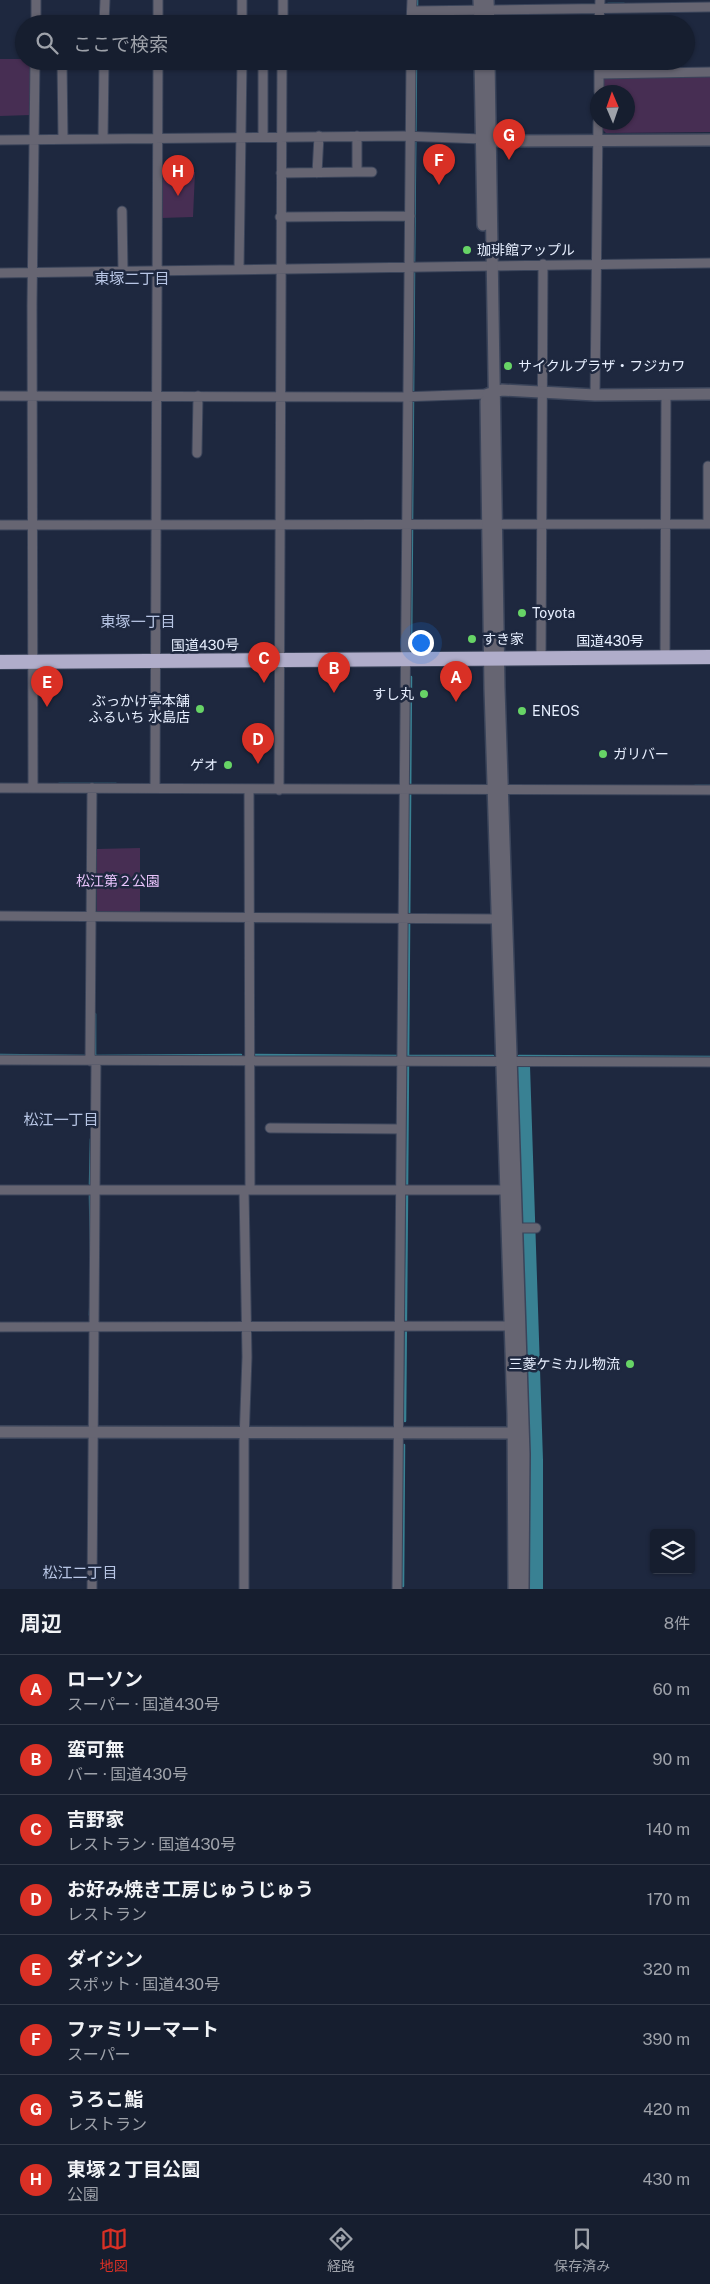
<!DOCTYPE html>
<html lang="ja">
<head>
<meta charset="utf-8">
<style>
  body { margin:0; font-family:"Public Sans","Noto Sans JP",sans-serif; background:#232b3b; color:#f1f3f6 }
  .controls { position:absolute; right:15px; bottom:15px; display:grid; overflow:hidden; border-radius:5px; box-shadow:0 1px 4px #0004 }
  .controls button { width:45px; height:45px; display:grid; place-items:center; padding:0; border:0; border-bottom:1px solid #353c4b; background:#161e2f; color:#f1f3f6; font:25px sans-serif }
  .compass { position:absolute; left:590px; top:85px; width:45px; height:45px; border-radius:50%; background:#161e2f; box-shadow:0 1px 4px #0004; rotate:358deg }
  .you { position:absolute; left:420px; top:642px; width:18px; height:18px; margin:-12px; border:4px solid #fff; border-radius:50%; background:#1a73e8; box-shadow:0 0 0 8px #1a73e833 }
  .badge { display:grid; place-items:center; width:32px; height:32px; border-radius:50%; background:#d93025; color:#fff; font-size:16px; font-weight:700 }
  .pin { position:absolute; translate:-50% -41px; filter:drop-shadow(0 1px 2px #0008) }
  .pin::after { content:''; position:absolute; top:26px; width:18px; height:15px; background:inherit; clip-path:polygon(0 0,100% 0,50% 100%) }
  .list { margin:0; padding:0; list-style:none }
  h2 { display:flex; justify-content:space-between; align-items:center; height:65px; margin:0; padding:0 20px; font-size:21px }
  h2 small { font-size:16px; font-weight:400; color:#9ea2aa }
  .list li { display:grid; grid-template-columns:32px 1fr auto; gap:15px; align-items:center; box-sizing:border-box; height:70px; padding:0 20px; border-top:1px solid #353c4b }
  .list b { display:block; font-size:19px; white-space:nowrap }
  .list p { margin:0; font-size:16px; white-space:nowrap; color:#9ea2aa }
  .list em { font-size:16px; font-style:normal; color:#9ea2aa }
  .icon { flex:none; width:28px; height:28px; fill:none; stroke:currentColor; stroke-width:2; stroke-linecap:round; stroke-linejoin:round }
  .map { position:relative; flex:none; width:710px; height:1589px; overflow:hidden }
  .search { position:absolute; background:#161e2f; box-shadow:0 1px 4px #0004; left:15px; right:15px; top:15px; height:55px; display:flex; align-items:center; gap:12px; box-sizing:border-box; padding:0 18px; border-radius:28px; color:#9ea2aa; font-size:19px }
  .sheet { height:625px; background:#161e2f }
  nav { display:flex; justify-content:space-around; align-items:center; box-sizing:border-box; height:70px; border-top:1px solid #353c4b; background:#161e2f; font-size:14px; color:#9ea2aa }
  nav a { display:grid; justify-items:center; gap:2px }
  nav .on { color:#d93025 }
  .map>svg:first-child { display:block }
  .green { fill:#472e53 }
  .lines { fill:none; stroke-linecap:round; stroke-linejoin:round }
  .stream { stroke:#398193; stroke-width:2.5 }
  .river { stroke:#398193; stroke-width:14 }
  .minor-casing { stroke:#3a445a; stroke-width:11 }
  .tertiary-casing { stroke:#3a445a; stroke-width:14 }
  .trunk-casing { stroke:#3a445a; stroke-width:16 }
  .minor { stroke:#666572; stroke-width:9 }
  .tertiary { stroke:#666572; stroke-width:11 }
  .trunk { stroke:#b0adca; stroke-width:14 }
  .poi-dot { fill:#67d466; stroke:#1e283f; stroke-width:2 }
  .labels { text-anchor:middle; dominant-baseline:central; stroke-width:5; stroke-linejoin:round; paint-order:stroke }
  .poi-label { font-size:14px; fill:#e7efff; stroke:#1e283f; text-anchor:start }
  .street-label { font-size:14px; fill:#e7efff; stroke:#1e283f }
  .park-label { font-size:14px; fill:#e8c3fb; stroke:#1e283f }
  .neighbourhood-label { font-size:15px; fill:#b8c6e5; stroke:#1e283f }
</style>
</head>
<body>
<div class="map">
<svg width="710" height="1589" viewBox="0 0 710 1589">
  <rect width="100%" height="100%" fill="#1e283f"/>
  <path class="green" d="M0,59H24V61H32L31,115L0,116Z
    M710,75V132L606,133L603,130V123L628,122V92H603V80L606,77Z
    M195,172L193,217L161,218V174Z
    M140,848V912L97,913V849Z"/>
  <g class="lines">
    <path class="stream" d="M608,4H624
      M417,24V0
      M414,264L416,61
      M412,522L414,270
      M411,651L412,527
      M59,784H116
      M695,786H710
      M0,1055L87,1056
      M253,1055L399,1056
      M93,1056L241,1055
      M95,1056V1014
      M407,1056H493
      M519,1056L710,1057
      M90,1184L91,1139
      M407,1187L411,677
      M90,1195L91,1265
      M90,1315L91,1283
      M528,1323H532
      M405,1421L407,1193
      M403,1586L404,1445"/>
    <path class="river" d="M523,1066L536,1460V1589"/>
    <defs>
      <path id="minor" d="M412,11L710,7
        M36,24V0
        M104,24L105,0
        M158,24V0
        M242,24V0
        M283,24V0
        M411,24L412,0
        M599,24L600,0
        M62,61L63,139
        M263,61V136
        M599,74L710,72
        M599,92V61
        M103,138L104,61
        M0,140L403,136L482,139
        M357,172H372
        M281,173L357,172V136
        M317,173L319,136
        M122,211L123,271
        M280,217L410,216
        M239,269L242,61
        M0,273L710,263
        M595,395L598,122
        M0,396L401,397L486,394
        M197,453L198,396
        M708,524V466
        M0,525L710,524
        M541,657L543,264
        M665,658L666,394
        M0,788L710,790
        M33,788L32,305L35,61
        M155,788L158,61
        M249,790L250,1190
        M279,790L282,61
        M0,916L504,919
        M0,1060L710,1062
        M90,1061L92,788
        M270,1128L401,1129
        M0,1190H512
        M244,1190L247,1357L244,1441V1589
        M510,1228H536
        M0,1327L515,1326
        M92,1589L96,1061
        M397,1589L411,61"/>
      <path id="tertiary" d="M479,0L480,24
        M488,0L489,24
        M480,61L483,225
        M489,61L499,688L524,1454L523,1589
        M484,139L497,141L710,140
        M488,394L502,390L595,395L710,394
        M486,401L490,689L513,1414L514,1589
        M0,1432L521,1433"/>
      <path id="trunk" d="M0,662L710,657"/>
    </defs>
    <use href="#minor" class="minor-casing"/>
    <use href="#tertiary" class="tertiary-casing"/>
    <use href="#trunk" class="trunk-casing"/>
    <use href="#minor" class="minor"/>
    <use href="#tertiary" class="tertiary"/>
    <use href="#trunk" class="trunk"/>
  </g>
  <g class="poi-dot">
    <circle cx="467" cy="250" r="5"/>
    <circle cx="508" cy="366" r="5"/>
    <circle cx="522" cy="613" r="5"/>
    <circle cx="472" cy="639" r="5"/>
    <circle cx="424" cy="694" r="5"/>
    <circle cx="200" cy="709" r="5"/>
    <circle cx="522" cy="711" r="5"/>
    <circle cx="603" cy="754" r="5"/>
    <circle cx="228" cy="765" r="5"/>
    <circle cx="630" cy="1364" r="5"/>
  </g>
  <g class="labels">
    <g class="poi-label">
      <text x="477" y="250">珈琲館アップル</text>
      <text x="518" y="366">サイクルプラザ・フジカワ</text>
      <text x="532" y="613">Toyota</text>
      <text x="482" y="639">すき家</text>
      <text x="414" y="694" text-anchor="end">すし丸</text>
      <text x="190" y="701" text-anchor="end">ぶっかけ亭本舗<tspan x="190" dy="16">ふるいち 水島店</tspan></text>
      <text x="532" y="711">ENEOS</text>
      <text x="613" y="754">ガリバー</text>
      <text x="218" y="765" text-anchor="end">ゲオ</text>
      <text x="620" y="1364" text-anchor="end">三菱ケミカル物流</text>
    </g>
    <g class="street-label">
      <text x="610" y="641">国道430号</text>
      <text transform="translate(205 645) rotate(-1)">国道430号</text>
    </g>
    <g class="park-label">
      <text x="118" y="881">松江第２公園</text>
    </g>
    <g class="neighbourhood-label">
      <text x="132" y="278">東塚二丁目</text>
      <text x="138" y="621">東塚一丁目</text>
      <text x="61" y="1119">松江一丁目</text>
      <text x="80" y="1572">松江二丁目</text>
    </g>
  </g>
</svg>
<div class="controls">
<button><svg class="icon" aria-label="layers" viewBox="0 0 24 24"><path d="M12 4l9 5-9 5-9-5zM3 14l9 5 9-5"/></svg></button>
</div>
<svg class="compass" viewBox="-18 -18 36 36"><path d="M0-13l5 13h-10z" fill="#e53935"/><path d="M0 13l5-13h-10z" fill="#9ea2aa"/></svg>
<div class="you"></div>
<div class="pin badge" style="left:456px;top:702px">A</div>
<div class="pin badge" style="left:334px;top:693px">B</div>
<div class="pin badge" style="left:264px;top:683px">C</div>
<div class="pin badge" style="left:258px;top:764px">D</div>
<div class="pin badge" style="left:47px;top:707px">E</div>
<div class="pin badge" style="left:439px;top:185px">F</div>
<div class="pin badge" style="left:509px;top:160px">G</div>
<div class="pin badge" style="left:178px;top:196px">H</div>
<div class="search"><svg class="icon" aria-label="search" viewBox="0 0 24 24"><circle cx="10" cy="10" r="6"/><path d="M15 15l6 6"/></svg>ここで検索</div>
</div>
<section class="sheet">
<h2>周辺<small>8件</small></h2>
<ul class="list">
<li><span class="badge">A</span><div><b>ローソン</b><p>スーパー · 国道430号</p></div><em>60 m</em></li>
<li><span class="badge">B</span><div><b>蛮可無</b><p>バー · 国道430号</p></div><em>90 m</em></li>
<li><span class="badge">C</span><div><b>吉野家</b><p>レストラン · 国道430号</p></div><em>140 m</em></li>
<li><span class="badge">D</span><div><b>お好み焼き工房じゅうじゅう</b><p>レストラン</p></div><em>170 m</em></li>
<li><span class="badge">E</span><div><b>ダイシン</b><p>スポット · 国道430号</p></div><em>320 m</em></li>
<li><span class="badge">F</span><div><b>ファミリーマート</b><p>スーパー</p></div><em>390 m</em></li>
<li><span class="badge">G</span><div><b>うろこ鮨</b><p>レストラン</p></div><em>420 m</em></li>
<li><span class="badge">H</span><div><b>東塚２丁目公園</b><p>公園</p></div><em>430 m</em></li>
</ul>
</section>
<nav>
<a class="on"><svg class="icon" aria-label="map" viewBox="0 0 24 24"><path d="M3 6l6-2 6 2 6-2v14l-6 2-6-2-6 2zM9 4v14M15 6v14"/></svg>地図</a>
<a><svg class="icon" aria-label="directions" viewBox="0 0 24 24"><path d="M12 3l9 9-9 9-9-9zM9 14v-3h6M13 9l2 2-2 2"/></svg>経路</a>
<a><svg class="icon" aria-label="saved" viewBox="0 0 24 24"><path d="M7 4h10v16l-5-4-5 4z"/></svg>保存済み</a>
</nav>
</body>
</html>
